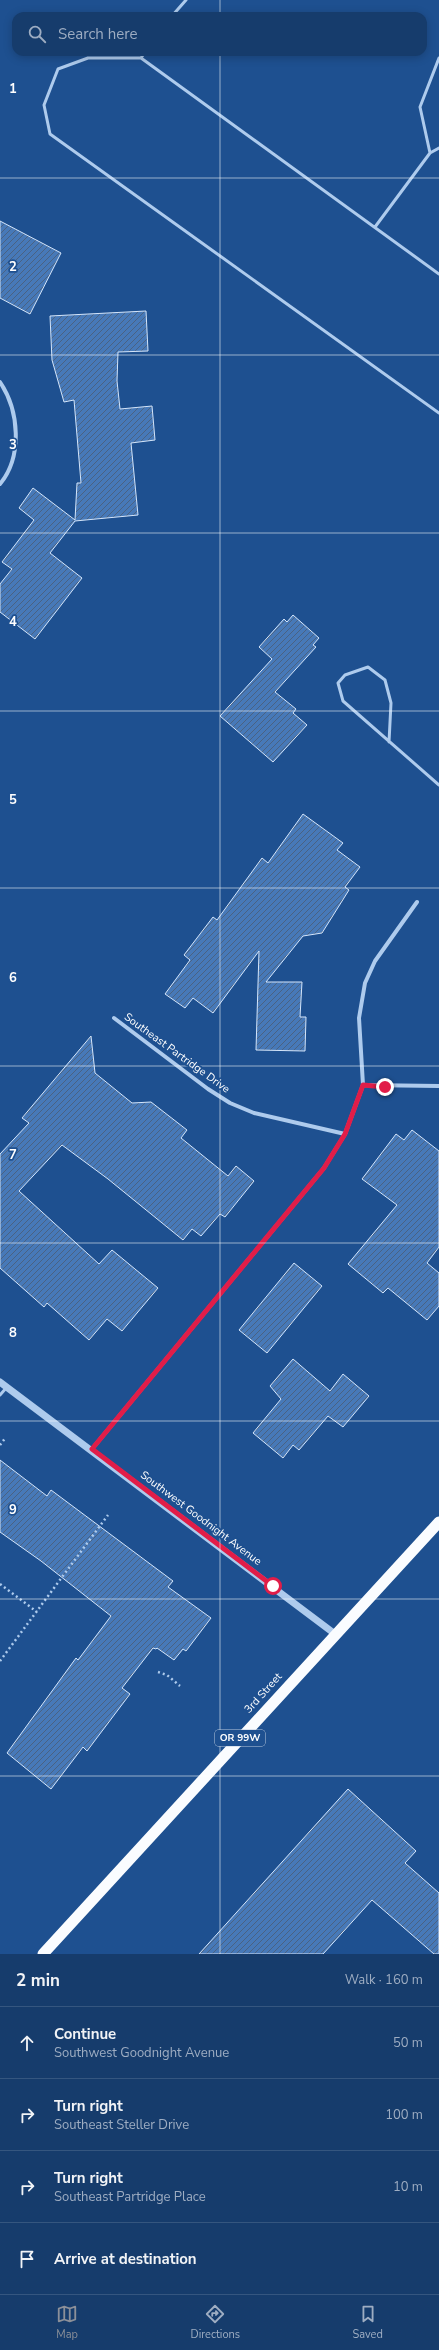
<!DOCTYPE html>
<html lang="en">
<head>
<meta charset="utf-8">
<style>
  body { margin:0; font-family:"Nunito Sans",sans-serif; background:#1f4372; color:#f1f3f6 }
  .stop { position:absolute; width:12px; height:12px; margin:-9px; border:3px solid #e11d48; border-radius:50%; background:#fff }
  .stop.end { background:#e11d48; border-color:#fff; box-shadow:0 1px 4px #0008 }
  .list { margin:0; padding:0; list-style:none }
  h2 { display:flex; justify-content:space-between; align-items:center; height:52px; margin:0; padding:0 16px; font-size:17px }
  h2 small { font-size:13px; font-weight:400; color:#9eadc2 }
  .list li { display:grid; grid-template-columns:26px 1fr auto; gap:12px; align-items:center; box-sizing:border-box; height:72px; padding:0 16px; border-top:1px solid #35567f }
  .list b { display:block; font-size:15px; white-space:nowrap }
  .list p { margin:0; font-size:13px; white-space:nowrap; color:#9eadc2 }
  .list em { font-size:13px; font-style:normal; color:#9eadc2 }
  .icon { flex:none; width:22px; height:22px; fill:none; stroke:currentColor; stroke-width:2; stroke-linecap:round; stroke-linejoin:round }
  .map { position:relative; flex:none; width:439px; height:1954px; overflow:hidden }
  .search { position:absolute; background:#163c6c; box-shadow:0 2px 10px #0003; left:12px; right:12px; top:12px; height:44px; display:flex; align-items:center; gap:10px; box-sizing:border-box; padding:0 14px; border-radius:12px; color:#9eadc2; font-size:15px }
  .sheet { height:340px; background:#163c6c }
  nav { display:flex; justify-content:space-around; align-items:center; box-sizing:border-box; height:56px; border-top:1px solid #35567f; background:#163c6c; font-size:11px; color:#9eadc2 }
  nav a { display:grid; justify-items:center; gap:2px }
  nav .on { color:#8c9099 }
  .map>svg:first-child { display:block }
  .building { fill:url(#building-hatch); stroke:#d4e5fa }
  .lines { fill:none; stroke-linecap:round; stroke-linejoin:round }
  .path { stroke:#aecbed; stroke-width:2.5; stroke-dasharray:2 3; stroke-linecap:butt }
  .service { stroke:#aecbed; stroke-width:3 }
  .minor { stroke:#aecbed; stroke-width:4 }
  .tertiary { stroke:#aecbed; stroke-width:7 }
  .trunk { stroke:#fafcff; stroke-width:11 }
  .route { stroke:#e11d48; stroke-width:5 }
  .grid { fill:none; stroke:#fff; stroke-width:1; stroke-opacity:0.55 }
  .labels { text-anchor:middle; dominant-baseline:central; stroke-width:3.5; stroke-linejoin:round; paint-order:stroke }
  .shield { fill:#1e5090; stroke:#bccade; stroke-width:1 }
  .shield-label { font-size:10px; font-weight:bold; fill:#fff }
  .street-label { font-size:11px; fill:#fff; stroke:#1e5090 }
  .grid-label { font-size:13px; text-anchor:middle; font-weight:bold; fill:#fff; stroke:#1e5090; stroke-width:3.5; stroke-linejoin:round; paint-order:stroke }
</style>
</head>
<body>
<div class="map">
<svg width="439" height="1954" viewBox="0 0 439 1954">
  <defs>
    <pattern id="building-hatch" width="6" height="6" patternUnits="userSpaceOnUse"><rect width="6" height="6" fill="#4779b8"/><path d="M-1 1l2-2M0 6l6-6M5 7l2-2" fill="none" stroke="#4a6282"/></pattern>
  </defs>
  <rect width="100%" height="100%" fill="#1e5090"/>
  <path class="building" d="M0,221L61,253L30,314L0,298Z
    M146,311L148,351L118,352L117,381L120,409L152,406L155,440L131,443L138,515L75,521L50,553L82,578L35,639L0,612V584L12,569L2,562L34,520L19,508L33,488L75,520L77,483H81L74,400L64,402L52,360L50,316Z
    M293,615L319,638L313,645L316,647L275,692L296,709L293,713L307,725L273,762L220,716L272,659L259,647L284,619L287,622Z
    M303,814L343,843L337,850L360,867L345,887L349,890L322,933L303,936L266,982H302L300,1017H306L305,1051L256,1050L259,951L213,1013L193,998L185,1008L165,994L190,960L184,955L213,917L217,920L262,858L268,863Z
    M91,1036L95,1073L132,1103L151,1102L187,1130L181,1138L228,1176L236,1166L254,1181L225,1217L220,1214L201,1236L192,1229L183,1240L108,1179L62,1145L19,1191L99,1264L112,1250L158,1288L122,1331L107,1319L89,1340L47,1303L44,1307L0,1268V1154L29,1123L22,1118Z
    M412,1130L439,1151V1247L427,1263L439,1273V1306L427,1320L388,1288L383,1293L348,1264L397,1205L362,1179L396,1134L404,1140Z
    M294,1263L322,1286L267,1353L239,1330Z
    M293,1359L330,1391L343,1374L369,1396L343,1427L328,1416L299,1450L293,1445L283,1458L253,1433L281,1399L270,1386Z
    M0,1460L47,1496L51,1490L173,1581L168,1587L211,1618L186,1651L183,1649L174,1660L157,1648L156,1649L153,1648L122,1688L130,1694L87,1751L83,1747L51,1789L7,1753L76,1658L78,1660L111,1616L41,1561L0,1532Z
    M348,1789L416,1851L405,1863L439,1893V1954H434L372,1900L323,1954H199Z"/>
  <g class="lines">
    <path class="path" d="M0,1445L6,1437
      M0,1584L37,1612
      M0,1661L108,1515
      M158,1672L167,1675L180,1686"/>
    <path class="service" d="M172,16L186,0
      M145,52L141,58H88L58,69L44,105L50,134L439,413
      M141,58L439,274
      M430,153L420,107L439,58
      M375,227L430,153L439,148
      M389,742L391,703L385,680L368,667L345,675L338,683L343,701L439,785
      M0,1395L7,1387"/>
    <path class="minor" d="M0,382C19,410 23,456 0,484
      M114,1018L208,1089L230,1103L254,1113L345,1134
      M363,1085L439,1086
      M92,1449L324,1168L345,1134L363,1085L359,1018L365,983L375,961L417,902"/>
    <path class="tertiary" d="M0,1382L335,1634"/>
    <path class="trunk" d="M43,1954L439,1522"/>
  </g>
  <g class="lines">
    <path class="route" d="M273,1586L92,1449L324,1168L345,1134L363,1085L385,1087"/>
  </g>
  <path class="grid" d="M220,0V16M220,52V1954M0,178H439M0,355H439M0,533H439M0,711H439M0,888H439M0,1066H439M0,1243H439M0,1421H439M0,1599H439M0,1776H439"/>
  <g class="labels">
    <rect class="shield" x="215" y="1730" width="50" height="16" rx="3"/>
    <g class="shield-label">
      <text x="240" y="1738">OR 99W</text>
    </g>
    <g class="street-label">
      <text transform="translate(177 1053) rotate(36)">Southeast Partridge Drive</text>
      <text transform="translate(201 1518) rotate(37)">Southwest Goodnight Avenue</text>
      <text transform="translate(263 1693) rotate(-48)">3rd Street</text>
    </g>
  </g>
  <g class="grid-label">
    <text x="13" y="93">1</text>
    <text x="13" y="271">2</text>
    <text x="13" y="449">3</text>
    <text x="13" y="626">4</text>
    <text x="13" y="804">5</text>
    <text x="13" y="982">6</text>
    <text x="13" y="1159">7</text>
    <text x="13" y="1337">8</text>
    <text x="13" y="1514">9</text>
  </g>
</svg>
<div class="stop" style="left:273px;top:1586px"></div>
<div class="stop end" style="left:385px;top:1087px"></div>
<div class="search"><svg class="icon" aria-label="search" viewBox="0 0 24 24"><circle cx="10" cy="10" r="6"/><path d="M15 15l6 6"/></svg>Search here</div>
</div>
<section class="sheet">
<h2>2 min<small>Walk · 160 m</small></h2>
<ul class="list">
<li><svg class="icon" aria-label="ahead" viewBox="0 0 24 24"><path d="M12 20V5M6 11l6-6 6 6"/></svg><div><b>Continue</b><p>Southwest Goodnight Avenue</p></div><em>50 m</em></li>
<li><svg class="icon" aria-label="right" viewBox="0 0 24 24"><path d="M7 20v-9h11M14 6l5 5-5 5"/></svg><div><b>Turn right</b><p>Southeast Steller Drive</p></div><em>100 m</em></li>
<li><svg class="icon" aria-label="right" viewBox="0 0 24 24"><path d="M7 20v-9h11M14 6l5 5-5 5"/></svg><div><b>Turn right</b><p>Southeast Partridge Place</p></div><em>10 m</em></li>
<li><svg class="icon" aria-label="arrive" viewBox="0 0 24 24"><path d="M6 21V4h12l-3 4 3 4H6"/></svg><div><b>Arrive at destination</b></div></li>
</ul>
</section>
<nav>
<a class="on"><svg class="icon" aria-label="map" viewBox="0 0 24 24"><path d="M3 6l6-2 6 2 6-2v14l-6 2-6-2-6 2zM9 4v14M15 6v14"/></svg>Map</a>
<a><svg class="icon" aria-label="directions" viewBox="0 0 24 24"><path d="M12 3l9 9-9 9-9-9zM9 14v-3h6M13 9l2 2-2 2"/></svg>Directions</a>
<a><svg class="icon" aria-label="saved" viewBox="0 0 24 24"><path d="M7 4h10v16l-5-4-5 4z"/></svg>Saved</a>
</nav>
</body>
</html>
